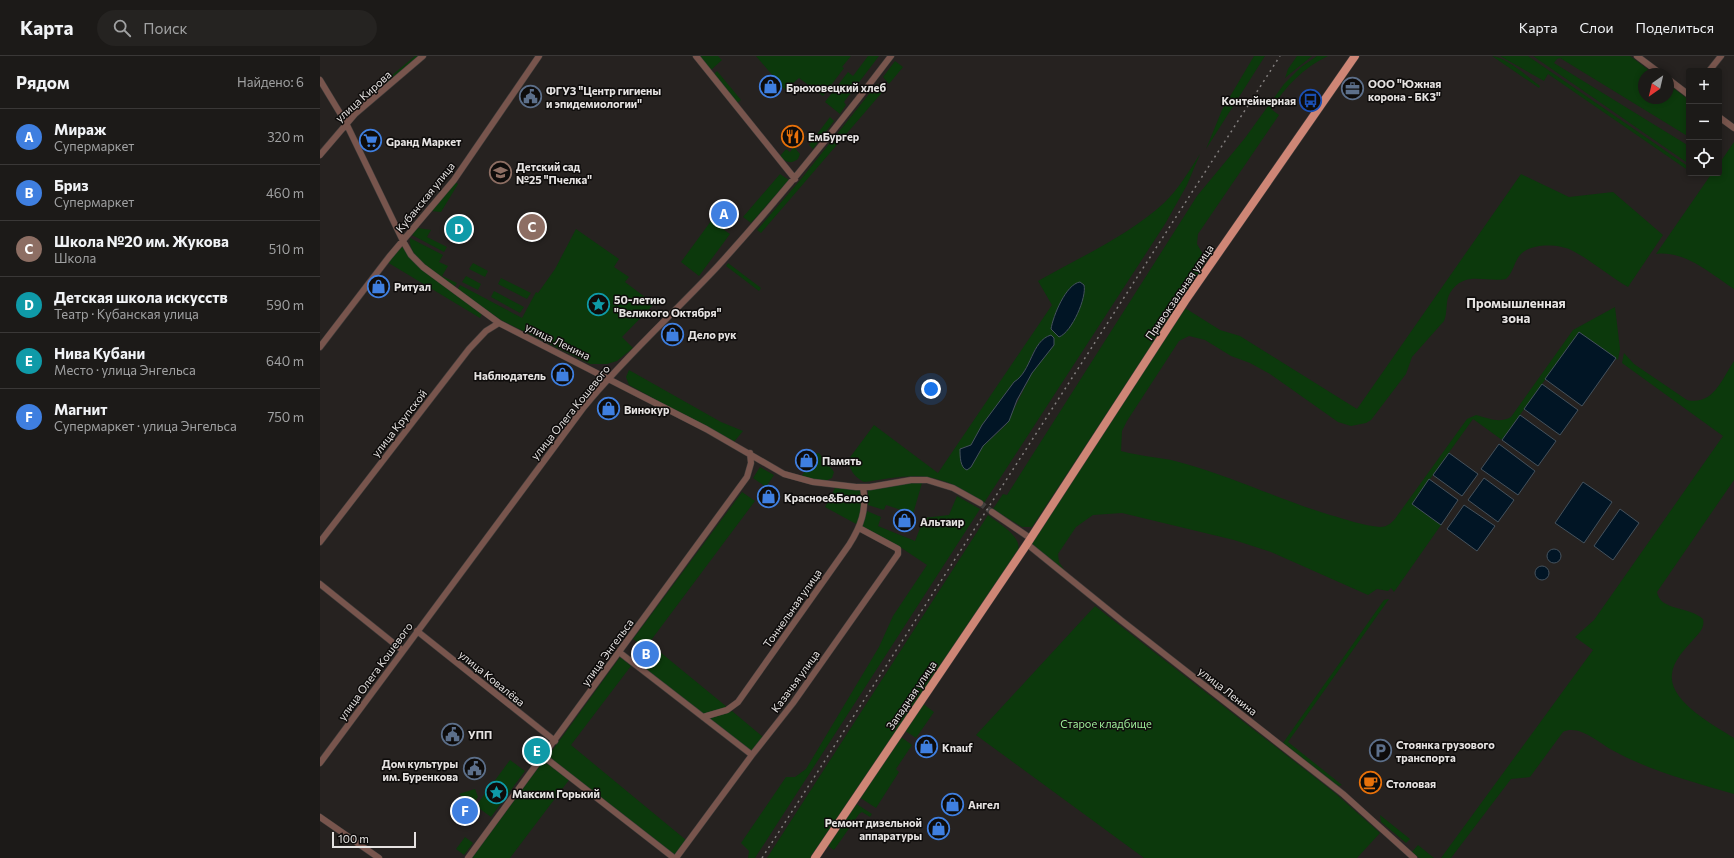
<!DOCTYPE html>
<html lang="ru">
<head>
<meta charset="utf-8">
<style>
  body { margin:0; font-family:Commissioner,sans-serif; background:#252321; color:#f1f3f6 }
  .controls { position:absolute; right:12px; top:12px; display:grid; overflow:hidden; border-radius:4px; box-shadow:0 2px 6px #0003 }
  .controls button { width:36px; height:36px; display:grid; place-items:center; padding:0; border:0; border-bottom:1px solid #3a3837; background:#1c1a18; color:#f1f3f6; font:20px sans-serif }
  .compass { position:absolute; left:1318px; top:12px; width:36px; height:36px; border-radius:50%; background:#1c1a18; box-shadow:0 2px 6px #0003; rotate:214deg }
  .scale { position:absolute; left:12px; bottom:10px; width:84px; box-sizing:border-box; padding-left:4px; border:2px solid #e5e2e1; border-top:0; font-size:11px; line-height:14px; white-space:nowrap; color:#e5e2e1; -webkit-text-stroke:3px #0e0c0b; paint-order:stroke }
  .you { position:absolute; left:611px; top:333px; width:14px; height:14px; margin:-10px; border:3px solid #fff; border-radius:50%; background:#1a73e8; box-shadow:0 0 0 6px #1a73e833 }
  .badge { display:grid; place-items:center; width:26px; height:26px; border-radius:50%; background:#8c9099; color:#fff; font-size:13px; font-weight:700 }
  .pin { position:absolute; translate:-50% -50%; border:2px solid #fff; box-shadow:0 1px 4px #0006 }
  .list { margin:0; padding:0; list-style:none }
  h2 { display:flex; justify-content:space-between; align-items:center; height:52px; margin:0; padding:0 16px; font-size:17px }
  h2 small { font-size:13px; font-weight:400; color:#a0a1a2 }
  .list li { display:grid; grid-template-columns:26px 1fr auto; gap:12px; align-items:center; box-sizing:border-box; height:56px; padding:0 16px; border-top:1px solid #3a3837 }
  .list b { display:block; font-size:15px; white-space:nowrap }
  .list p { margin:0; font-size:13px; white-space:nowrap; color:#a0a1a2 }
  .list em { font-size:13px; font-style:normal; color:#a0a1a2 }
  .icon { flex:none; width:22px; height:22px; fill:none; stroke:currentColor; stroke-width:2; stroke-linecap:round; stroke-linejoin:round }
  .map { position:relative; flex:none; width:1414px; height:802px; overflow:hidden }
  header { display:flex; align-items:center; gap:24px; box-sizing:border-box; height:56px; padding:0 20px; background:#1c1a18; border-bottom:1px solid #3a3837 }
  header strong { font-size:19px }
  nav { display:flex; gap:22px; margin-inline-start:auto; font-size:14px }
  .search { width:280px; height:36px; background:#252321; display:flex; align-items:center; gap:10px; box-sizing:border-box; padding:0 14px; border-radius:22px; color:#a0a1a2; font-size:15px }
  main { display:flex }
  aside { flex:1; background:#1c1a18 }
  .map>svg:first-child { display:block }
  .green { fill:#0c390c; fill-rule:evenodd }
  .water { fill:#011525; stroke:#45525d }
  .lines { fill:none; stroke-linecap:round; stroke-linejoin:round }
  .minor-tunnel { stroke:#433f3d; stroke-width:6; stroke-dasharray:6 3; stroke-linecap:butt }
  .minor-casing { stroke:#413d3b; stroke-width:7 }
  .major-casing { stroke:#413d3b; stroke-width:9 }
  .minor { stroke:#78554d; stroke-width:6 }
  .major { stroke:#ce8676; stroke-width:8 }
  .rail { stroke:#837f7e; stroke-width:1.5; stroke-dasharray:2 4; stroke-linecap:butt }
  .labels { text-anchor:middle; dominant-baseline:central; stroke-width:3; stroke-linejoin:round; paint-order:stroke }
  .poi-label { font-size:11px; font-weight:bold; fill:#e5e2e1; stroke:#0e0c0b; text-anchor:start }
  .street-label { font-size:11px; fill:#e5e2e1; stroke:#0e0c0b }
  .park-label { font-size:11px; fill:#9ff09a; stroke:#0e0c0b }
  .quarter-label { font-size:13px; font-weight:bold; fill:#e5e2e1; stroke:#0e0c0b }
</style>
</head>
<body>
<header>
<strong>Карта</strong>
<div class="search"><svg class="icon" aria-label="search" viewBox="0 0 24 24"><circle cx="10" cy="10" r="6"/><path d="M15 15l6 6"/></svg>Поиск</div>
<nav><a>Карта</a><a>Слои</a><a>Поделиться</a></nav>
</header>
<main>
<aside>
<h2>Рядом<small>Найдено: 6</small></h2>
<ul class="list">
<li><span class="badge" style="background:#3f7fe0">A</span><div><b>Мираж</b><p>Супермаркет</p></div><em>320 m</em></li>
<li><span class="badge" style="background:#3f7fe0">B</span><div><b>Бриз</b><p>Супермаркет</p></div><em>460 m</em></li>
<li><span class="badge" style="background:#8d6e63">C</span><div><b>Школа №20 им. Жукова</b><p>Школа</p></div><em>510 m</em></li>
<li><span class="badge" style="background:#0f9aa8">D</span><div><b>Детская школа искусств</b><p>Театр · Кубанская улица</p></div><em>590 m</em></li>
<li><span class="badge" style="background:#0f9aa8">E</span><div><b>Нива Кубани</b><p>Место · улица Энгельса</p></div><em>640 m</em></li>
<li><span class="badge" style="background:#3f7fe0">F</span><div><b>Магнит</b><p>Супермаркет · улица Энгельса</p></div><em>750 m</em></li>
</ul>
</aside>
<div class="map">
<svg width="1414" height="802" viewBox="0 0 1414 802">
  <rect width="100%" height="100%" fill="#262220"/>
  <path class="green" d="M95,0H98L59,33L58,31Z
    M379,0H398L402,4L391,14Z
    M436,0H531L522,11L524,12L503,40L479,22L465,34Z
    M548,0H559L524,46L526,49L520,58L505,46L528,16L533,20Z
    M934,0H945L886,93L902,54Z
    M977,0H992L965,22L968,13Z
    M997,0H1008C983,12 966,30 951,53L959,59L878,178L877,188L887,205L712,471H702L673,453L683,438L687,439L877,140L925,82L964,28L981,11Z
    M1172,0C1185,0 1209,22 1220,30L1219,32Z
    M1180,0H1208L1369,111V115L1228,18L1224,25Z
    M1213,0H1310L1334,18H1324V42H1348V28L1369,44V81L1240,2L1237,3L1234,7L1369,90V108Z
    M575,5L583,11L569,28L563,21Z
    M397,15L421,44L417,47L394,18Z
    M557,28L565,33L441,177L437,174L481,123Z
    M510,61L514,65L493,93L489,89Z
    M1414,86V233C1391,218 1365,194 1336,198L1392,117H1399V108Z
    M474,91L480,98L478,103C472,108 465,107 460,100L466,93L470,96Z
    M880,98L867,129L845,168L664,447C650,438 636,428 620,424C596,416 569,423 544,426C534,421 530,414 528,404L554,369L618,417L732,249L718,225C760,201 808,180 844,147C858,134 869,115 880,98ZM721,286L734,289L712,317L686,369L663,390L651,411L641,402L640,393L651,389L662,369L694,326C710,316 709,297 721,286Z
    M460,118L469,124L431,167L423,161Z
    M1201,118L1249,141L1293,136L1343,179L1308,231C1289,220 1272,205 1253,195C1240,188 1214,187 1202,197C1194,204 1194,216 1186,223C1166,227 1144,214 1130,237C1125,245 1128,256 1124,265L1092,301L1086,318L1051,364L1046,367L1031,370L1018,366L950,318L930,307L911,300L885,284L869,280L859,285L807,365L802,375L801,395C822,401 845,401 866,408C915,422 961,444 1010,459C1025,463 1044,470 1060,471C1068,471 1073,466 1077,460L1147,363L1156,359C1168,362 1179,368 1191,361L1253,274L1295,251L1300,293L1298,304L1259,276L1182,384L1153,363L1092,448L1121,469L1074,536L1071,532L1068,535L1057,533L1048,539L951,496L914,484L802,457L773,459L756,471L738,498L739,506L745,515L712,489V486L865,252L900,274L920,280L1037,353Z
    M135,126L138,128L121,156L111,155Z
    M391,165L410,178L379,220L361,206Z
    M98,172L111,174L107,181L127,191L124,196L92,179Z
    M256,173L299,203L294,211L309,221L305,226L334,248L302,281L313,292L297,305L287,308H270L181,264L137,234L140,229L202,262L216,236L218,237L235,213Z
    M90,182L123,199L119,206L128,210L122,220L137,227L134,232C120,222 87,202 90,182Z
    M82,189L91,202L162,258L160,262L67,206Z
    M153,207L168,215L165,221L149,213Z
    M408,207L441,232L439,235L406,210Z
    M146,220L161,228L158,234L142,226Z
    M181,222L211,237L207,243L178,228Z
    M174,235L204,251L200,257L171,241Z
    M1304,297L1314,308L1367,344C1393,350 1402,323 1414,305V424L1337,536C1340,555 1369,550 1383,563C1385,572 1379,577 1373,584C1365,593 1353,605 1352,618C1348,645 1395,670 1414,682V738C1373,726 1330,715 1292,694C1279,687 1259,668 1243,676L1210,721L1191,723L1131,802H1121L1273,594L1255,581L1274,564L1403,380L1302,307Z
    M309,314L401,366L423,375L414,386L309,329L306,321Z
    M499,397L514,416L512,422L505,425L481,421L492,404L485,399Z
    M440,411L454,419L446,431L433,422Z
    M587,427H602L593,458L566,449L564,454L548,449V434Z
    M515,432L541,434L543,445L538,469L505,451Z
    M422,436L435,445L329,587L407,651L383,658L315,606L325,592L313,583Z
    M637,440L660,453L435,802H428L429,795L421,787L466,721H475L486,713L559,591L573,560L607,509L580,491L542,471L547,455L561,461L558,470L595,485L604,462L629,459Z
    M668,459C678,467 702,480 698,494L490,802H447Z
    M1069,543L968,686L1022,729L1018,730L963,687L1064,544Z
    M775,550L1015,737L1060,777L1037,802H824L656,679Z
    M300,601L311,610L251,689L366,784L355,799L230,702L229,699Z
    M602,647L614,656L596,682L584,674Z
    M412,655L443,681L431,695L389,663Z
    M580,680L592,689L576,713L579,716L556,752L539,741Z
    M190,704L205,715L171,761L156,750Z
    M225,707L228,708L249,724L190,802H152L221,708Z
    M155,733L158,741L153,748L139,738Z
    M535,747L552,758L550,761L542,756L539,758L514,794L507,789Z
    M1060,759L1090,783L1086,787L1061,766Z
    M145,781L153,787L144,799L136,793Z
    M1098,789L1114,802H1099L1092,796Z"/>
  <path class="water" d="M760,226L764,229C767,241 752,276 739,281L731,273C733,260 746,228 760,226Z
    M1259,276L1296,302L1262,350L1225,323Z
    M731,279L734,282V289L712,317L697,344L689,365L663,390L651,411L647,414C640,412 640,400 640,393L651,389L662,369L694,326C712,315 711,285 731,279Z
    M1222,328L1258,354L1240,379L1204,353Z
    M1200,359L1236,385L1218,410L1182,384Z
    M1179,388L1215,415L1198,439L1161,413Z
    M1129,397L1158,418L1142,440L1113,419Z
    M1164,422L1194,444L1178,466L1148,444Z
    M1109,423L1138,444L1121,469L1092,448Z
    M1263,426L1292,446L1264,487L1235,467Z
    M1144,449L1175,470L1157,495L1127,473Z
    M1300,453L1319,467L1293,504L1274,490Z
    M1227 500a7 7 0 1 1 14 0a7 7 0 1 1-14 0Z
    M1215 517a7 7 0 1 1 14 0a7 7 0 1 1-14 0Z"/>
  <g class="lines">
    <path class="minor-tunnel" d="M660,447L672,456"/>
    <defs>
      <path id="minor" d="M376,0L475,123
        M1317,0L1341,18
        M1389,15L1401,0
        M1348,23L1369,39
        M0,24L26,67L83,185L91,199L103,211L179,267L386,373L464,418L493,426L536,431H550L591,424H607L633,432L660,447
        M1399,61L1414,72
        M0,99L35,58L103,0
        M0,291L69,201L134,124L219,0
        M672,456L710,482
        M0,486L149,293L166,275L179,267
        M707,488L802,565L1023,738L1094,802
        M0,528L82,594
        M97,575L235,685
        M299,596L432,699
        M383,661L407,654L418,646L529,489C541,470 547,454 543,431
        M223,700L354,802
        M0,707L264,351C305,301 353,258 397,211C459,143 516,73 571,0
        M0,761L59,802
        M148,802L427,421L431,407L430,397
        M356,802L432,699L473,647L578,498V493L539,472"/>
      <path id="major" d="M495,802L707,488L865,245L1035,0"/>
    </defs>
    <use href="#minor" class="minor-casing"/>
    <use href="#major" class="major-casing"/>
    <use href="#minor" class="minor"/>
    <use href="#major" class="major"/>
    <path class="rail" d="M442,802L960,0"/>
  </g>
  <defs>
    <symbol id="shop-ring" viewBox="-11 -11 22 22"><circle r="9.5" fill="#0e0c0b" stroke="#3f7fe0" stroke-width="1.5"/><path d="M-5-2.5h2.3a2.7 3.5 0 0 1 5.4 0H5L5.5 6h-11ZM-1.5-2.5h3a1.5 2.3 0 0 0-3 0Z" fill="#3f7fe0"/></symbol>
    <symbol id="office-ring" viewBox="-11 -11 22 22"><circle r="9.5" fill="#0e0c0b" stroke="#5c6f8a" stroke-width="1.5"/><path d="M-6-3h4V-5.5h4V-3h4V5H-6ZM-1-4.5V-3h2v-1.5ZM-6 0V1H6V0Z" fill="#5c6f8a"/></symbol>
    <symbol id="civic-ring" viewBox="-11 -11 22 22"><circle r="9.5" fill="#0e0c0b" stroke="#5c6f8a" stroke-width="1.5"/><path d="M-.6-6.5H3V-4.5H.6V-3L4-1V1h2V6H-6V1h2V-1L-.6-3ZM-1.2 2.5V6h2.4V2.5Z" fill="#5c6f8a"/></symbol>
    <symbol id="bus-ring" viewBox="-11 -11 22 22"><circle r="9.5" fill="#0e0c0b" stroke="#1a4fb4" stroke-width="1.5"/><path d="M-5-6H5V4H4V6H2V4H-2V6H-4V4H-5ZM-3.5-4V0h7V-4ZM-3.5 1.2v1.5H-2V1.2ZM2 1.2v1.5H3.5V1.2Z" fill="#1a4fb4"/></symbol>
    <symbol id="restaurant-ring" viewBox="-11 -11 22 22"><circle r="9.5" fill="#0e0c0b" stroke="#e8710a" stroke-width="1.5"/><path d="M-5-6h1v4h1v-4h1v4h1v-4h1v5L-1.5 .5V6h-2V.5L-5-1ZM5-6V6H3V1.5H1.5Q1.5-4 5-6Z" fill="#e8710a"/></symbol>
    <symbol id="supermarket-ring" viewBox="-11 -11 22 22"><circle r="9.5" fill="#0e0c0b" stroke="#3f7fe0" stroke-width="1.5"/><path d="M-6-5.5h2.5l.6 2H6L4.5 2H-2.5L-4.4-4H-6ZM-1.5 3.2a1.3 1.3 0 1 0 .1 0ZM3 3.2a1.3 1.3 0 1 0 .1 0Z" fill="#3f7fe0"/></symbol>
    <symbol id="school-ring" viewBox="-11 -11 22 22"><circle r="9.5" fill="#0e0c0b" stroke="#8d6e63" stroke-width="1.5"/><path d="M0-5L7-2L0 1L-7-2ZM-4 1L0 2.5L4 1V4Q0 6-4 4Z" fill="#8d6e63"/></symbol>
    <symbol id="sight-ring" viewBox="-11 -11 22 22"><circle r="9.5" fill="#0e0c0b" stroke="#0f9aa8" stroke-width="1.5"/><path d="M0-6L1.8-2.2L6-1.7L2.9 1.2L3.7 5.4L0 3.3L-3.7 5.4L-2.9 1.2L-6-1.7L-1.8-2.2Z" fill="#0f9aa8"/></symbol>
    <symbol id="parking-ring" viewBox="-11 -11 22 22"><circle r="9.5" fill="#0e0c0b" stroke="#5c6f8a" stroke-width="1.5"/><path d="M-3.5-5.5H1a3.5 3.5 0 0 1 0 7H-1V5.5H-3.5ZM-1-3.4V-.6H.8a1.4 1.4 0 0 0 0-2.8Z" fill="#5c6f8a"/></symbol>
    <symbol id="cafe-ring" viewBox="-11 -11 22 22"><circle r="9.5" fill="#0e0c0b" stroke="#e8710a" stroke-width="1.5"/><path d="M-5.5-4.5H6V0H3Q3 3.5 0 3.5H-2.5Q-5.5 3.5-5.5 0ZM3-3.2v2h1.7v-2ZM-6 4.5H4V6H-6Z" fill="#e8710a"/></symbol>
  </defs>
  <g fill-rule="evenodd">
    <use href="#shop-ring" x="438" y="18" width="25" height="25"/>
    <use href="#office-ring" x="1020" y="20" width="25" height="25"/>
    <use href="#civic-ring" x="198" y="28" width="25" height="25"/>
    <use href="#bus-ring" x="978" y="32" width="25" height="25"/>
    <use href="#restaurant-ring" x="460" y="68" width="25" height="25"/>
    <use href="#supermarket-ring" x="38" y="72" width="25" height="25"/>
    <use href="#school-ring" x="168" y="104" width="25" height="25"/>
    <use href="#shop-ring" x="46" y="218" width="25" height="25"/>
    <use href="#sight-ring" x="266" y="236" width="25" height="25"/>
    <use href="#shop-ring" x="340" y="266" width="25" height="25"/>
    <use href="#shop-ring" x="230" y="306" width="25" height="25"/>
    <use href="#shop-ring" x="276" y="340" width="25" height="25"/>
    <use href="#shop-ring" x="474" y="392" width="25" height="25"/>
    <use href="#shop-ring" x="436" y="428" width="25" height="25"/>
    <use href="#shop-ring" x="572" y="452" width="25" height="25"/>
    <use href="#civic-ring" x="120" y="666" width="25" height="25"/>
    <use href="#shop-ring" x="594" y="678" width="25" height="25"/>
    <use href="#parking-ring" x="1048" y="682" width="25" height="25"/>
    <use href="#civic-ring" x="142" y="700" width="25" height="25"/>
    <use href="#cafe-ring" x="1038" y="714" width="25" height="25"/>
    <use href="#sight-ring" x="164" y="724" width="25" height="25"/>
    <use href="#shop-ring" x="620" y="736" width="25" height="25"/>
    <use href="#shop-ring" x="606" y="760" width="25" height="25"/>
  </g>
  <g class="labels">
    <g class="poi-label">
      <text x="1048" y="27">ООО "Южная<tspan x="1048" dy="13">корона - БКЗ"</tspan></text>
      <text x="466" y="31">Брюховецкий хлеб</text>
      <text x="226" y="34">ФГУЗ "Центр гигиены<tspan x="226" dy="13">и эпидемиологии"</tspan></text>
      <text x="976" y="44" text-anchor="end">Контейнерная</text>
      <text x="488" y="80">ЕмБургер</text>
      <text x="66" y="85">Gранд Маркет</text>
      <text x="196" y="110">Детский сад<tspan x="196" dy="13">№25 "Пчелка"</tspan></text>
      <text x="74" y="230">Ритуал</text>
      <text x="294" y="243">50-летию<tspan x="294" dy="13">"Великого Октября"</tspan></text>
      <text x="368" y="278">Дело рук</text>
      <text x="226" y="319" text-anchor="end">Наблюдатель</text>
      <text x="304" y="353">Винокур</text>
      <text x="502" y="404">Память</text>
      <text x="464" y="441">Красное&amp;Белое</text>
      <text x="600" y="465">Альтаир</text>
      <text x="148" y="678">УПП</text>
      <text x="1076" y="688">Стоянка грузового<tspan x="1076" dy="13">транспорта</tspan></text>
      <text x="622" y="691">Knauf</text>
      <text x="138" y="707" text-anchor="end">Дом культуры<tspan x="138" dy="13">им. Буренкова</tspan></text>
      <text x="1066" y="727">Столовая</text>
      <text x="192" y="737">Максим Горький</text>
      <text x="648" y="748">Ангел</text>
      <text x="602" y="766" text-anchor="end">Ремонт дизельной<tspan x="602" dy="13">аппаратуры</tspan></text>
    </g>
    <g class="street-label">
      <text transform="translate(43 40) rotate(-42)">улица Кирова</text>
      <text transform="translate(105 141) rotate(-51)">Кубанская улица</text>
      <text transform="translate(859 236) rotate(-56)">Привокзальная улица</text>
      <text transform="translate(238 285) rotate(26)">улица Ленина</text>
      <text transform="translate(250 356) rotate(-51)">улица Олега Кошевого</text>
      <text transform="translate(79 367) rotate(-52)">улица Крупской</text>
      <text transform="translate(472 552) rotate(-55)">Тоннельная улица</text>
      <text transform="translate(287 596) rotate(-54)">улица Энгельса</text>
      <text transform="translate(55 615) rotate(-54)">улица Олега Кошевого</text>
      <text transform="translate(172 622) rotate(39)">улица Ковалёва</text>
      <text transform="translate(475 625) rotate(-54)">Казачья улица</text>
      <text transform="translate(908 635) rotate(38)">улица Ленина</text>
      <text transform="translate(591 639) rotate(-56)">Западная улица</text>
    </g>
    <g class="park-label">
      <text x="786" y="667">Старое кладбище</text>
    </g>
    <g class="quarter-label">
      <text x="1196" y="247">Промышленная<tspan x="1196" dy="15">зона</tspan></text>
    </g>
  </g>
</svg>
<div class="controls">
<button>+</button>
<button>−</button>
<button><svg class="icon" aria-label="locate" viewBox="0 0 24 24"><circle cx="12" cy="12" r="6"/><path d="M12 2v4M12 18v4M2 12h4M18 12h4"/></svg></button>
</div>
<svg class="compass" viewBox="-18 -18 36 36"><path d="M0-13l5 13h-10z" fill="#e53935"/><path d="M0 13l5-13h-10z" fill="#a0a1a2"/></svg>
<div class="scale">100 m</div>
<div class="you"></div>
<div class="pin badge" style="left:404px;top:158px;background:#3f7fe0">A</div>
<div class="pin badge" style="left:326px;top:598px;background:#3f7fe0">B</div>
<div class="pin badge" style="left:212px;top:171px;background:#8d6e63">C</div>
<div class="pin badge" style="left:139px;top:173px;background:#0f9aa8">D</div>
<div class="pin badge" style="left:217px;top:695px;background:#0f9aa8">E</div>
<div class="pin badge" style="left:145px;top:755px;background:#3f7fe0">F</div>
</div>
</main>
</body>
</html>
